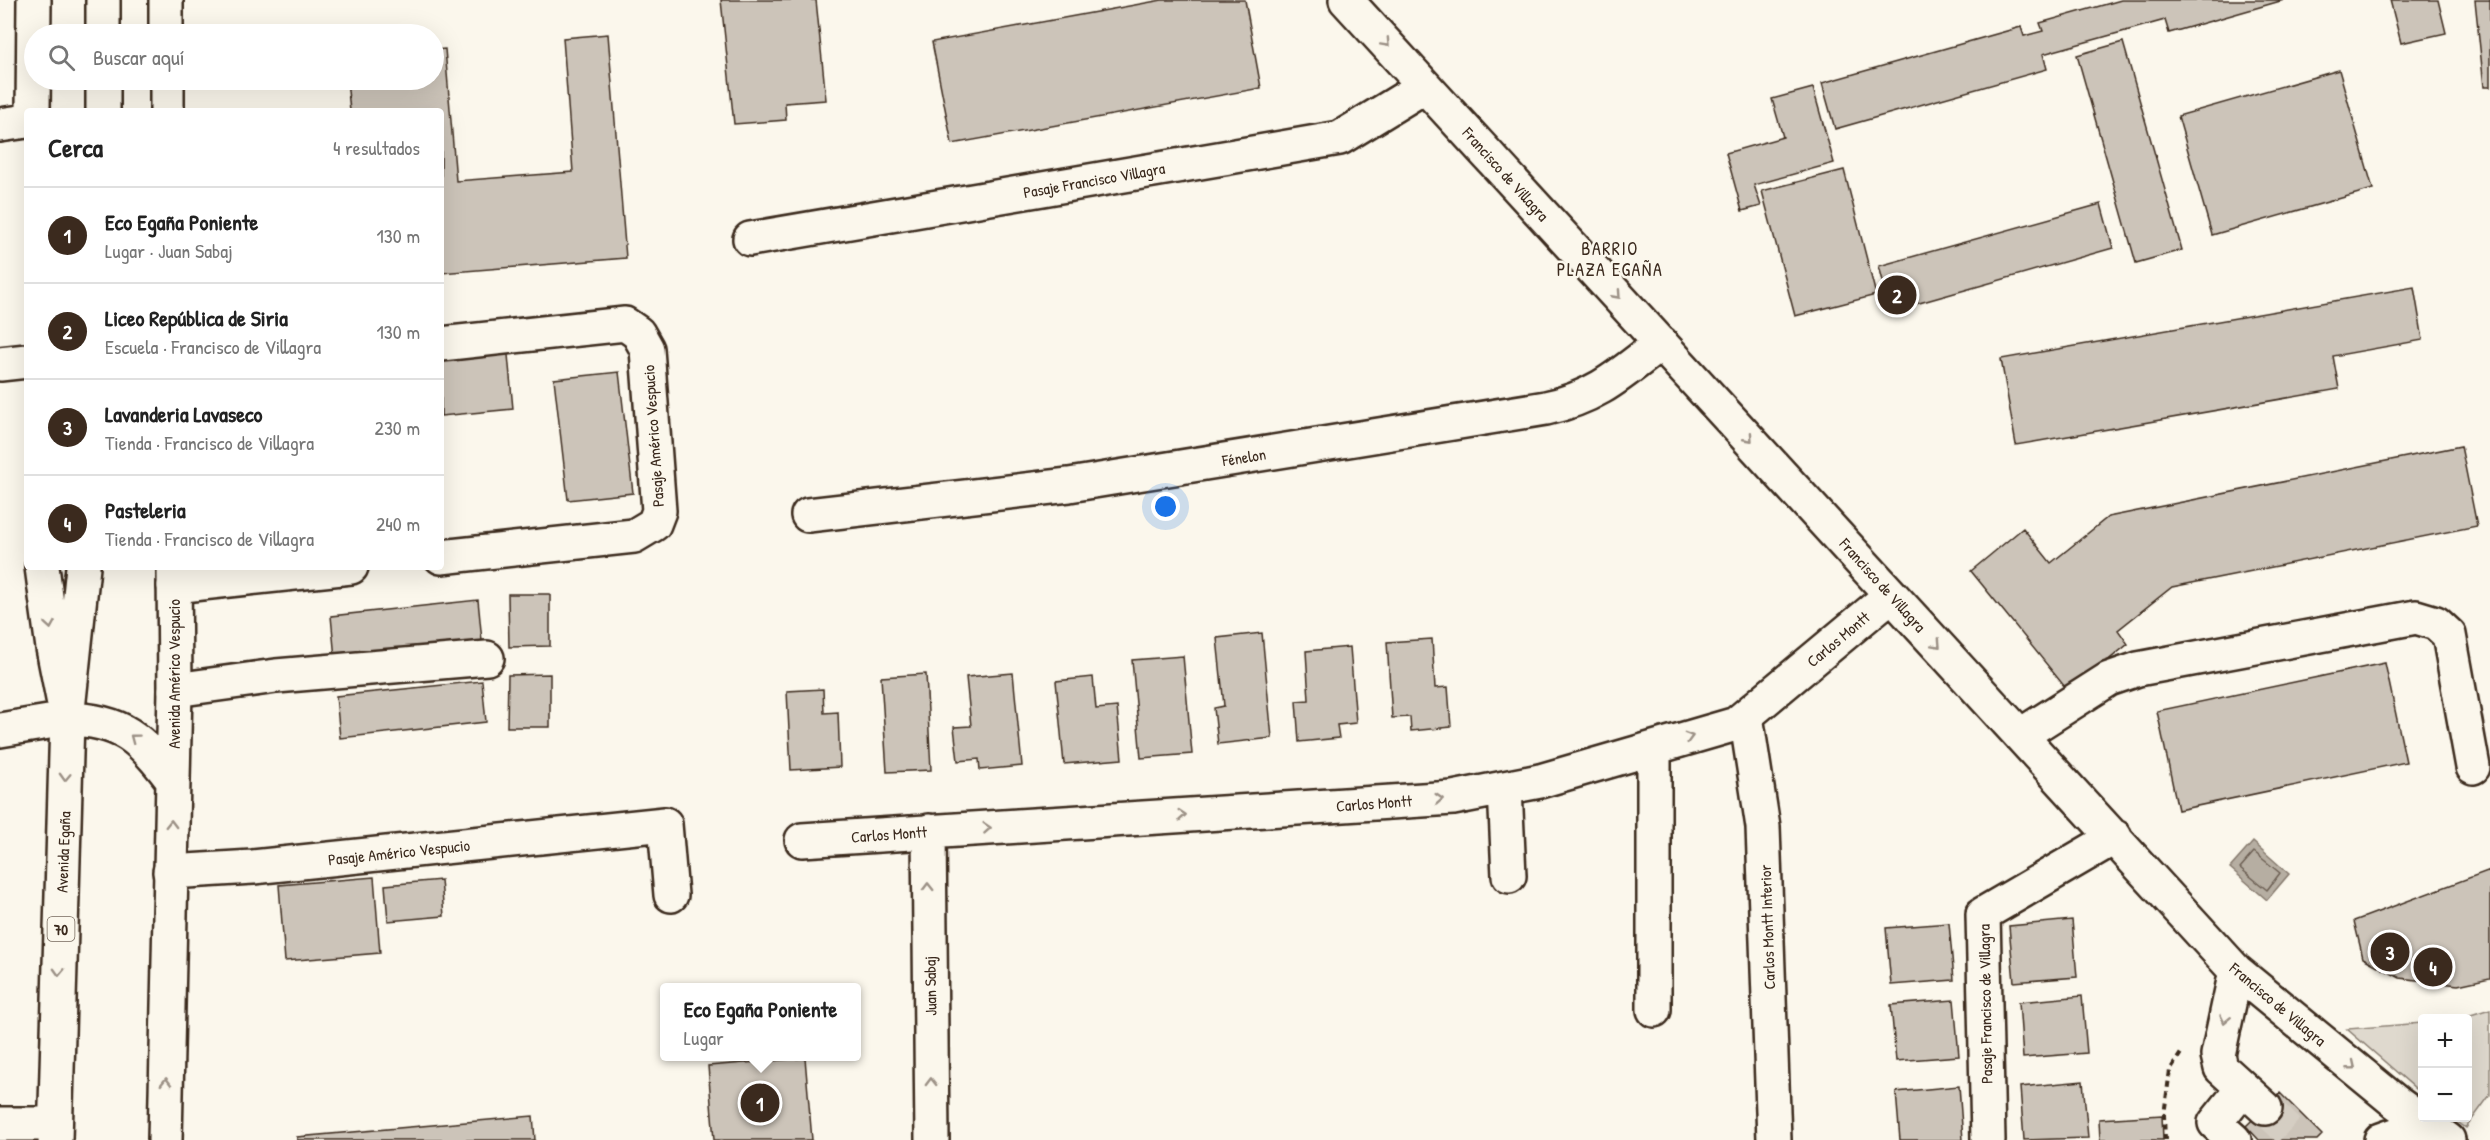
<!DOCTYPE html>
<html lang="es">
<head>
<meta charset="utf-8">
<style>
  body { margin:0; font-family:"Patrick Hand",sans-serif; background:#f6f6f6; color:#222 }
  .controls { position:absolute; right:18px; bottom:18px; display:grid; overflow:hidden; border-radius:6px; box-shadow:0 6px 24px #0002 }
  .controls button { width:54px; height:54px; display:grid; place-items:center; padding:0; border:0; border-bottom:2px solid #e0e0e0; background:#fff; color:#222; font:30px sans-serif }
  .you { position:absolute; left:1166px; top:507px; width:21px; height:21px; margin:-15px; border:4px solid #fff; border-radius:50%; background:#1a73e8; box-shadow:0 0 0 9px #1a73e833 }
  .badge { display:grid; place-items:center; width:39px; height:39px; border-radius:50%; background:#3b2a1e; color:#fff; font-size:20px; font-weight:700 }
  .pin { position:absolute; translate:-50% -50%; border:3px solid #fff; box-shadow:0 2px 6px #0006 }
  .popup { position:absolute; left:660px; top:983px; width:201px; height:78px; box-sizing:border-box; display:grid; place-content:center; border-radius:6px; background:#fff; filter:drop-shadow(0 2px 4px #0005); font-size:20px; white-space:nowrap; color:#767676 }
  .popup b { font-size:22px; color:#222 }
  .popup::after { content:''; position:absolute; left:50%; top:100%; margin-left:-12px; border:12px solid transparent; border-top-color:#fff }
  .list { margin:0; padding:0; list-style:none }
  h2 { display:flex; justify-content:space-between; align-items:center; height:78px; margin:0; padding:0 24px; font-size:26px }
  h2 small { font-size:20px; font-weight:400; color:#767676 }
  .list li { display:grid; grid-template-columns:39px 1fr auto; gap:18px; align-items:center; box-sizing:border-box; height:96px; padding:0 24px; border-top:2px solid #e0e0e0 }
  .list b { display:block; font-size:22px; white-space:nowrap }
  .list p { margin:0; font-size:20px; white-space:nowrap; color:#767676 }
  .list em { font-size:20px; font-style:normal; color:#767676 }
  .icon { flex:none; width:33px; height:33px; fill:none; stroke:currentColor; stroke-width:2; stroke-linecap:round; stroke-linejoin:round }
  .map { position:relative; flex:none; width:2490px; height:1140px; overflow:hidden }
  .search { position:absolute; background:#fff; box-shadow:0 6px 24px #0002; left:24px; top:24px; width:420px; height:66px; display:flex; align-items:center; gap:15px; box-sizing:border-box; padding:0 21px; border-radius:33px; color:#767676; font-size:22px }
  .panel { position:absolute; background:#fff; box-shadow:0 6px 24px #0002; left:24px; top:108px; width:420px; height:462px; border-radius:6px }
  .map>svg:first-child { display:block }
  .green { fill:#dfd9ce; stroke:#8d8276; stroke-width:1.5 }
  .water { fill:#b6aea2; stroke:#85796d; stroke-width:1.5 }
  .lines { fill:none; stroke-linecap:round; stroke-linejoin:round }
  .shore { stroke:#6c5f53; stroke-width:1.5 }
  .building { fill:#ccc4b9; stroke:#3b2a1e; stroke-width:1.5 }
  .minor-tunnel { stroke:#d5cec3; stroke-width:33; stroke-dasharray:33 16; stroke-linecap:butt }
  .minor-casing { stroke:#3b2a1e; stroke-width:38 }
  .major-casing { stroke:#3b2a1e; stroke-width:38 }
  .path { stroke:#3b2a1e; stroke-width:4; stroke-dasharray:6 4.5; stroke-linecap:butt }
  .minor { stroke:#fbf7ec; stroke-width:33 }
  .major { stroke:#fbf7ec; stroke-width:33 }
  .oneway { stroke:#9b9085 }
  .labels { text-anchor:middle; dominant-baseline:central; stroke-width:5; stroke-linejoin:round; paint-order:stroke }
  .shield { fill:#fbf7ec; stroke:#75685c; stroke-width:1.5 }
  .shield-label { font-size:15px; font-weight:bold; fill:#3b2a1e }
  .street-label { font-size:16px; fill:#3b2a1e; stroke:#fbf7ec }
  .neighbourhood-label { font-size:18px; letter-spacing:1.5px; fill:#3b2a1e; stroke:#fbf7ec }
</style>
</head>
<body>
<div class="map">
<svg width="2490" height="1140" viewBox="0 0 2490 1140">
  <rect width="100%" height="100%" fill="#fbf7ec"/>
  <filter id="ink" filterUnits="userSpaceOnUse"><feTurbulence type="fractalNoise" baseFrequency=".0167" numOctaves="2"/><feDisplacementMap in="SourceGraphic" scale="12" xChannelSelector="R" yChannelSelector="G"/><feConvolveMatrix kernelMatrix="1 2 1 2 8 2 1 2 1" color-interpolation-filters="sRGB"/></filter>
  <g filter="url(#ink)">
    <path class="green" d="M2490,1009V1095L2466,1128L2452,1118H2468V1018H2461Z
      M2422,1023V1094L2347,1029Z"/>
    <path class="water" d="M2253,842L2289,874L2267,900L2230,868Z"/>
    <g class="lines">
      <path class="shore" d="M2254,852L2280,873L2267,890L2240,868Z"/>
    </g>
    <path class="building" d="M721,0H816L826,100L785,103L786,120L734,124Z
      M1162,0H1245L1261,88L952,144L932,42Z
      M2121,0H2284L2169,33L2165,20L2043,54L2047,69L1835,129L1822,83L2021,27L2024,36L2043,31L2040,23Z
      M2390,0H2438L2446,33L2401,43Z
      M2475,0H2490V87H2484Z
      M608,34L626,258L441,273V111H350L347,80H434V50L445,49L456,181L573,172L563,38Z
      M2123,42L2182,250L2136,263L2077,55Z
      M2339,70L2373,189L2212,235L2178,116Z
      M1813,88L1834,163L1754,185L1761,206L1742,211L1726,153L1783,137L1772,99Z
      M1844,170L1876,295L1795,316L1762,191Z
      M2101,204L2113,248L1891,311L1879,266Z
      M2414,287L2423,340L2333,356L2339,389L2016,445L2001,359Z
      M507,344L513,409L441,416V350Z
      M619,372L633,493L568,500L554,379Z
      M2461,446L2477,526L2172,587L2118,630L2128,644L2069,692L1971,571L2023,528L2051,563L2108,517Z
      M508,594H550V646L509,647Z
      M478,600L482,641L335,658L331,616Z
      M1262,633L1272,738L1218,744L1214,708L1224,706L1217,638Z
      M1432,639L1435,688L1448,687L1451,727L1411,731L1410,717L1392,718L1387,642Z
      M1350,647L1356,723L1337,725L1339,738L1299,742L1296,701L1309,700L1306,651Z
      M1183,656L1192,754L1141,758L1132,660Z
      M2385,663L2406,762L2178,810L2157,711Z
      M1013,673L1022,766L980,770L979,759L958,761L954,727L971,726L966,677Z
      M550,674V727H507L508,675Z
      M926,674L931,770L887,772L881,677Z
      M1093,677L1096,709L1117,707L1122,759L1064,764L1056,681Z
      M482,681L486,722L340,738L336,696Z
      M823,689L824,713L838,712L840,767L791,770L787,691Z
      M2490,870V978L2458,985L2400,978L2363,958L2354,921Z
      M374,877L380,953L285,961L279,885Z
      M441,880L444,916L388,921L385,885Z
      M2072,920L2077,977L2014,982L2009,926Z
      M1949,923L1954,980L1891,985L1886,928Z
      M2082,996L2087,1053L2023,1058L2019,1002Z
      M1954,1000L1959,1056L1896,1061L1891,1005Z
      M805,1058L812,1140H714L708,1066Z
      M2083,1081L2088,1138L2024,1140L2020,1087Z
      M1959,1086L1963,1140H1900L1896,1092Z
      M2280,1093L2322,1135L2317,1140H2259L2246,1126Z
      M2162,1115L2163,1140H2100L2099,1119Z
      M533,1116L535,1140H297V1137Z"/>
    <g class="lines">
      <path class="minor-tunnel" d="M2265,1108L2298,1140"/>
      <defs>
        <path id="minor" d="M1346,0L2236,971L2397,1103L2448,1140
          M33,111L34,0
          M0,125L27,121
          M750,239L1340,138L1425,86
          M441,344L625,324L638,333L647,349L659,511L654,524L634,536L441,557
          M0,364L27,361
          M808,515L1069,485L1546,408C1597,397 1621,374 1661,343
          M174,586L351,567
          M175,690L276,676L487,658
          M1746,716L1763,827L1774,1140
          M0,730L67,719L53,648L42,567
          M2021,735L2109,679L2138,669L2416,617L2436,623L2449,635L2473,767
          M1654,748V1010
          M1505,788L1509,876
          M929,831L932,1140
          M802,840L1453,798L1540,781L1736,724L1891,595
          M170,872L253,867L665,824L671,895
          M2236,971L2218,1055L2221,1068L2265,1108
          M0,1124H55
          M1988,1140L1983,914L2115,837
          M2234,1140L2215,1123L2243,1088
          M2381,1140L2426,1124"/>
        <path id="major" d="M166,0V34
          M103,34V0
          M167,80V111
          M103,111V80
          M67,719C122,720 142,739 173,781
          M55,1140L67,719L83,567
          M165,1140L175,690L174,567"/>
      </defs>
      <use href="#minor" class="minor-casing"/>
      <use href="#major" class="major-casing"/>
      <path class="path" d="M2165,1140L2164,1115L2170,1070L2181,1053"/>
      <use href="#minor" class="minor"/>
      <use href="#major" class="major"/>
    </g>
    <defs><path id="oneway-chevron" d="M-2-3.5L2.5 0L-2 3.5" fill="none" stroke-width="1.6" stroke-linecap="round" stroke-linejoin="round" transform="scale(1.5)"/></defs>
    <g class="oneway">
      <use href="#oneway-chevron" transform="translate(1386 43) rotate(47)"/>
      <use href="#oneway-chevron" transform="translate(1617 295) rotate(48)"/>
      <use href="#oneway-chevron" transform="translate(1749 438) rotate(48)"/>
      <use href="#oneway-chevron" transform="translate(50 625) rotate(81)"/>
      <use href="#oneway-chevron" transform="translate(1937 644) rotate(47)"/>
      <use href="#oneway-chevron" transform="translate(1689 737) rotate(-16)"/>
      <use href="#oneway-chevron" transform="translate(134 738) rotate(-143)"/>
      <use href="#oneway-chevron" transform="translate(65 777) rotate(92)"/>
      <use href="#oneway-chevron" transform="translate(1439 799) rotate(-4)"/>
      <use href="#oneway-chevron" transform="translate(1182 815) rotate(-4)"/>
      <use href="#oneway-chevron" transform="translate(171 824) rotate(-89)"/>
      <use href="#oneway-chevron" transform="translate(987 828) rotate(-4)"/>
      <use href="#oneway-chevron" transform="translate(928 887) rotate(-91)"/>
      <use href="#oneway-chevron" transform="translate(59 972) rotate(92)"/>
      <use href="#oneway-chevron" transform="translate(2225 1019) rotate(102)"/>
      <use href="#oneway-chevron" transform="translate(2352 1066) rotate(39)"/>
      <use href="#oneway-chevron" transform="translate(166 1082) rotate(-89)"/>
      <use href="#oneway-chevron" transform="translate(931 1082) rotate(-91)"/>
    </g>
  </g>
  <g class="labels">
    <rect class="shield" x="47.5" y="917" width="27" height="24" rx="4.5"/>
    <g class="shield-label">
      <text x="61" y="929">70</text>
    </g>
    <g class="street-label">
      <text transform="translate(1506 174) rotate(48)">Francisco de Villagra</text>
      <text transform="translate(1094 180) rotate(-10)">Pasaje Francisco Villagra</text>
      <text transform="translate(653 436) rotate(-94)">Pasaje Américo Vespucio</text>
      <text transform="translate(1244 457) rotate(-9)">Fénelon</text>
      <text transform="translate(1883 585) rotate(48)">Francisco de Villagra</text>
      <text transform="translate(1838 639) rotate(-40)">Carlos Montt</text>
      <text transform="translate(174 674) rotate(-90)">Avenida Américo Vespucio</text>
      <text transform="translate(1374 803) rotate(-4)">Carlos Montt</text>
      <text transform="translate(889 834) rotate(-4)">Carlos Montt</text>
      <text transform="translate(63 852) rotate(-88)">Avenida Egaña</text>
      <text transform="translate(399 852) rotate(-6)">Pasaje Américo Vespucio</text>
      <text transform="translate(1767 927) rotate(-92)">Carlos Montt Interior</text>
      <text transform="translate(930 986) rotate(-91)">Juan Sabaj</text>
      <text transform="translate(1985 1004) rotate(-91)">Pasaje Francisco de Villagra</text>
      <text transform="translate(2278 1004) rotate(40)">Francisco de Villagra</text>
    </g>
    <g class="neighbourhood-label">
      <text x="1610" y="248">BARRIO<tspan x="1610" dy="21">PLAZA EGAÑA</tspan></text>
    </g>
  </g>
</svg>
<div class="controls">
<button>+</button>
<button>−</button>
</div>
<div class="you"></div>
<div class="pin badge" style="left:760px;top:1103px">1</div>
<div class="popup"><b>Eco Egaña Poniente</b>Lugar</div>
<div class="pin badge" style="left:1897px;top:295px">2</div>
<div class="pin badge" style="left:2390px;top:952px">3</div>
<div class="pin badge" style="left:2433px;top:967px">4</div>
<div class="search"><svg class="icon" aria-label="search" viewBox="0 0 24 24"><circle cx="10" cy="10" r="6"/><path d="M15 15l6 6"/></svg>Buscar aquí</div>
<section class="panel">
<h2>Cerca<small>4 resultados</small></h2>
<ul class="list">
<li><span class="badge">1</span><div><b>Eco Egaña Poniente</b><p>Lugar · Juan Sabaj</p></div><em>130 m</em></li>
<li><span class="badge">2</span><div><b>Liceo República de Siria</b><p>Escuela · Francisco de Villagra</p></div><em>130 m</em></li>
<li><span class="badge">3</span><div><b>Lavanderia Lavaseco</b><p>Tienda · Francisco de Villagra</p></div><em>230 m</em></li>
<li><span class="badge">4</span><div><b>Pasteleria</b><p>Tienda · Francisco de Villagra</p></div><em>240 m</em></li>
</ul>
</section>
</div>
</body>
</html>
